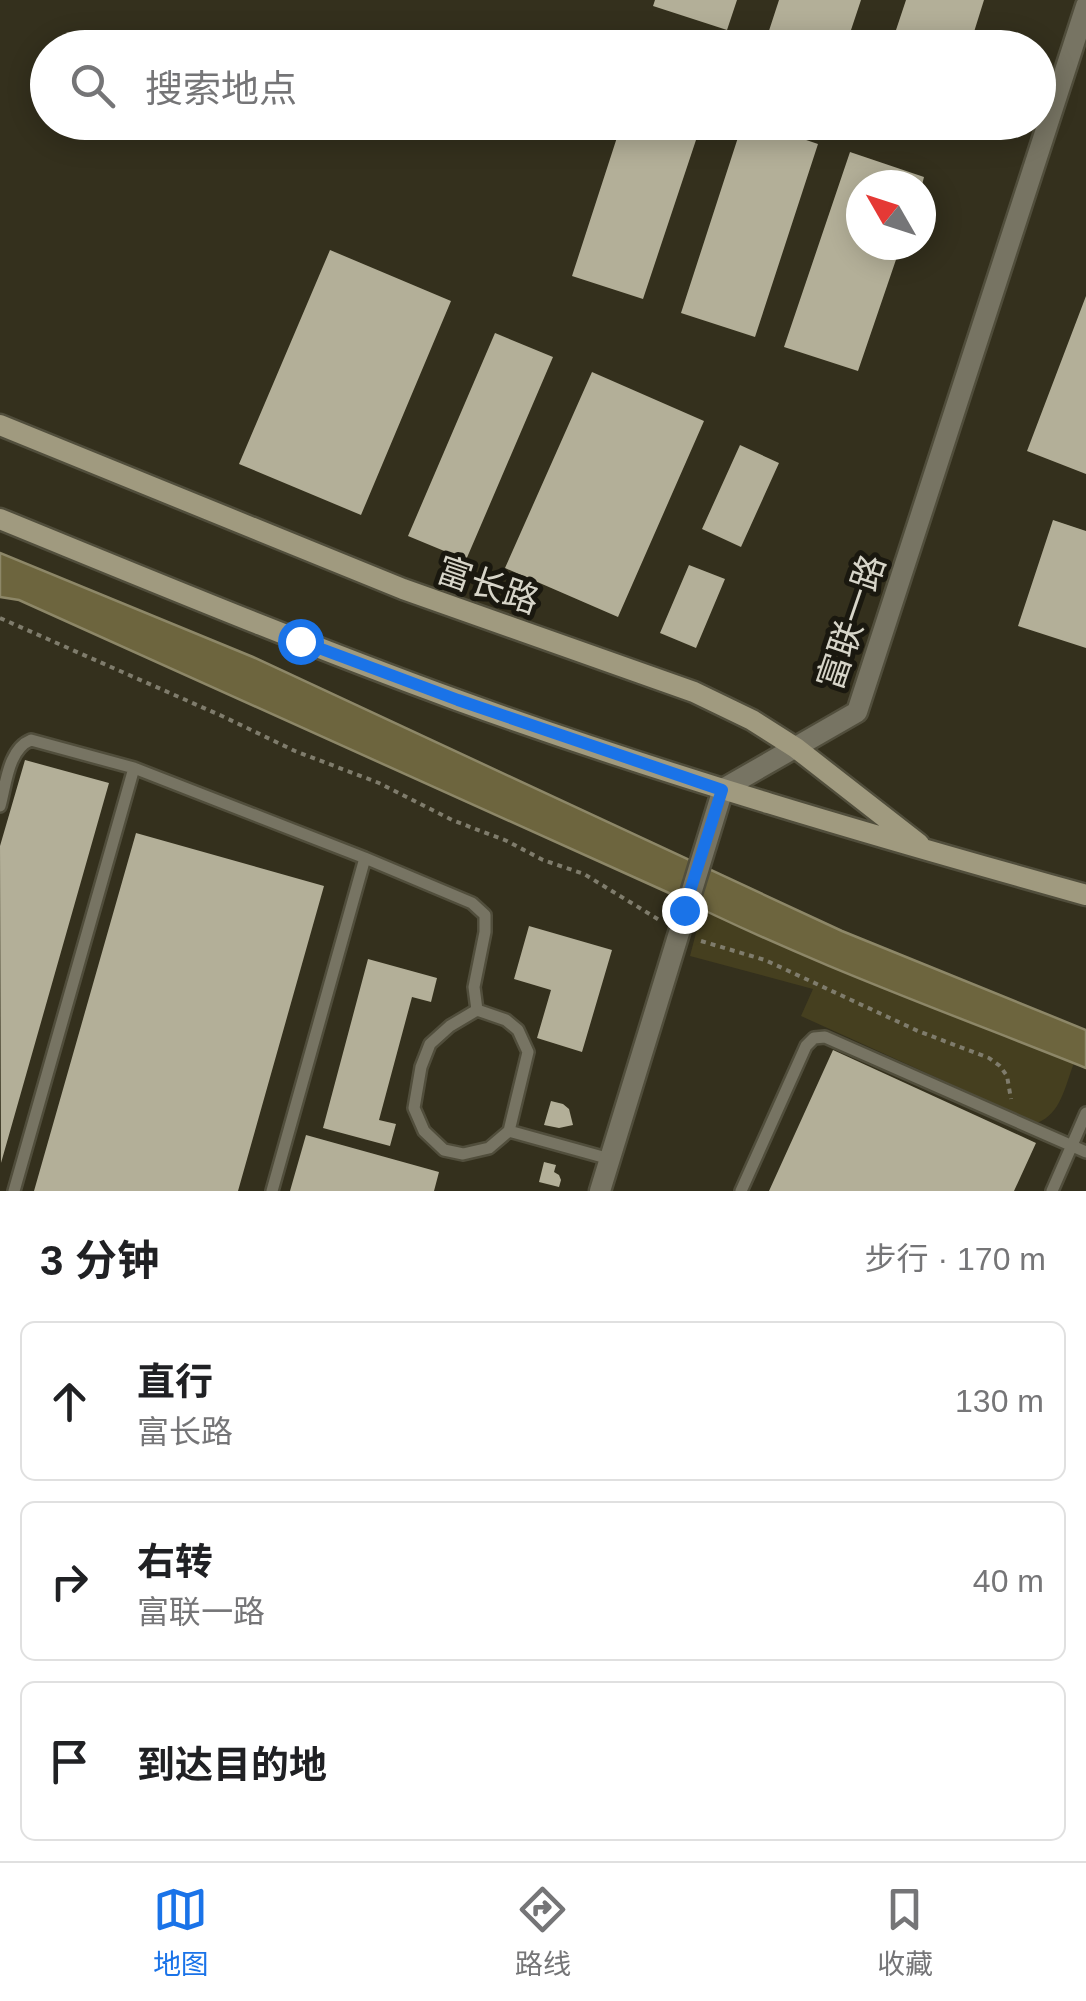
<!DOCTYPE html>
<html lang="zh">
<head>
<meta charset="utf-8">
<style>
  body { margin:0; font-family:Helvetica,"Noto Sans SC",sans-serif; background:#f2f2f2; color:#202124 }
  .compass { position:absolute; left:846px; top:170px; width:90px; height:90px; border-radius:50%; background:#fff; box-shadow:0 5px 25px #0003; rotate:309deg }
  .stop { position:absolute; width:30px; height:30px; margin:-22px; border:8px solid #1a73e8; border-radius:50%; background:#fff }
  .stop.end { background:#1a73e8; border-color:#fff; box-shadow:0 2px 10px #0008 }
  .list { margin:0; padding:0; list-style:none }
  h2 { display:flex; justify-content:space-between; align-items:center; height:130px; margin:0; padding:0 40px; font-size:42px }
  h2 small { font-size:32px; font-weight:400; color:#757577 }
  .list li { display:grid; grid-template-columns:65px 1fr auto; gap:30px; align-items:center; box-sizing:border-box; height:160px; margin:0 20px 20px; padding:0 20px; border:2px solid #e0e0e0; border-radius:15px }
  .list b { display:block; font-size:38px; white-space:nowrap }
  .list p { margin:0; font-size:32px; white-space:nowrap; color:#757577 }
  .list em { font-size:32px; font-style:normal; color:#757577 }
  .icon { flex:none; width:55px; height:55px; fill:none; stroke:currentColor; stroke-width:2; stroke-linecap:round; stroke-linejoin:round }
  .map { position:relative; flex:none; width:1086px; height:1191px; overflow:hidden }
  .search { position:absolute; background:#fff; box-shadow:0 5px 25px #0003; left:30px; right:30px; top:30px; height:110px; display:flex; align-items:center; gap:25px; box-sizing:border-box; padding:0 35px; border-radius:55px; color:#757577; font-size:38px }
  .sheet { height:670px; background:#fff }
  nav { display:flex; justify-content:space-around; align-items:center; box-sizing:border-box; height:140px; border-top:2px solid #e0e0e0; background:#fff; font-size:28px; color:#757577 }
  nav a { display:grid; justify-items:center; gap:5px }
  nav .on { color:#1a73e8 }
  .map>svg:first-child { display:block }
  .green { fill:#453f1f }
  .water { fill:#6d653e; stroke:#8d8768; stroke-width:2.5 }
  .building { fill:#b3af98 }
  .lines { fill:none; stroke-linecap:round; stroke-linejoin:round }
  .lane-casing { stroke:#514e3c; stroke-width:16 }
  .street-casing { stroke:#514e3c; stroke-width:25 }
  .secondary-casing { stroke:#514e3c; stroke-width:25 }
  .path { stroke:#7f7c6c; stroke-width:4; stroke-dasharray:5 5; stroke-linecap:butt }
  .lane { stroke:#777463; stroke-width:11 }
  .street { stroke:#777463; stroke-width:20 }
  .secondary { stroke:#a09a7f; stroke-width:20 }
  .route { stroke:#1a73e8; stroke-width:12 }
  .labels { text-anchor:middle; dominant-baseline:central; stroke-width:10; stroke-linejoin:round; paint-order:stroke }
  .street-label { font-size:35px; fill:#d7d5c9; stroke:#1a180f }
</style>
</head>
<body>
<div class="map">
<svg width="1086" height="1191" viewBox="0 0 1086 1191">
  <rect width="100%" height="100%" fill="#34301d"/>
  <path class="green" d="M702,910L825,964L1074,1063C1065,1086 1061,1114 1037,1123L801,1016L813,989L690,956Z"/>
  <path class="water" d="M0,553L253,657L842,931L1086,1030V1068C946,1012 804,961 669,893L19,600L0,597Z"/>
  <path class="building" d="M655,0H737L727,30L653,6Z
    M779,0H861L845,48H770L764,46Z
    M906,0H984L969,48H890Z
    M622,122H702L643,299L572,276Z
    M743,122H753L818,144L755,337L681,313Z
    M850,152L924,177L922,185H861V245H901L858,371L784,347Z
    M330,250L451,301L361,515L239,464Z
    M1086,296V474L1027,451Z
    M495,333L553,357L466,560L408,536Z
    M592,372L704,421L618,617L505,568Z
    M740,445L779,463L741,547L702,529Z
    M1053,520L1086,531V648L1018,626Z
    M689,565L725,579L696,648L660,633Z
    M25,760L109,783L1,1163L0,846Z
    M136,833L324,886L238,1191H34Z
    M529,926L612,950L582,1052L537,1038L551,990L514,979Z
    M368,959L437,978L431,1002L412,997L379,1120L396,1124L390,1146L323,1128Z
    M833,1050L1036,1143L1014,1191H769Z
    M551,1101L563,1104L569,1109L573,1125L559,1128L544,1125Z
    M306,1135L439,1172L434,1191H290Z
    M544,1162L556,1165L554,1172L559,1175L561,1180L559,1187L539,1182Z"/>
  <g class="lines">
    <defs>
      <path id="lane" d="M0,806C6,785 8,749 31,740L134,768L365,858L472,903L485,915V932L474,987L477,1010
        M477,1010L506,1020L518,1030L528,1052L509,1131L489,1148L463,1154L444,1150L424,1131L414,1108L421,1067L430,1044L450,1026Z
        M509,1131L610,1159
        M14,1191L134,768
        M272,1191L365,858
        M741,1191L806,1046L814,1038L825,1037L1086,1152
        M1052,1191L1086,1113"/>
      <path id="street" d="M600,1191L723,789L857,712L1086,6"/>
      <path id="secondary" d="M0,425L403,589L694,692L752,720L796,748L919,844
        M0,519C152,581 303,644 457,700C664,775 874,836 1086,895"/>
    </defs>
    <use href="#lane" class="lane-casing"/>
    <use href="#street" class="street-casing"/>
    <use href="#secondary" class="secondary-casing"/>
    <path class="path" d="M0,618L222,716L295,751L379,783L452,820L507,841L543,860L584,874L661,921
      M701,941L765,960L918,1031L989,1058L1000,1066L1007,1076L1011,1099"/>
    <use href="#lane" class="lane"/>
    <use href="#street" class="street"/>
    <use href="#secondary" class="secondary"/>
  </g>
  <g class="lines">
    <path class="route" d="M300,641L458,700L722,790L684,910"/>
  </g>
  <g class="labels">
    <g class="street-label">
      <text transform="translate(488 585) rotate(19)">富长路</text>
      <text transform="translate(851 622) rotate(-71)">富联一路</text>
    </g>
  </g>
</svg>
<svg class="compass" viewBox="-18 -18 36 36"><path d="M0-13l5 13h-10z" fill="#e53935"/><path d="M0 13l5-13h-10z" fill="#757577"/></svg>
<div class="stop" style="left:300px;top:641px"></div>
<div class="stop end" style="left:684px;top:910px"></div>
<div class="search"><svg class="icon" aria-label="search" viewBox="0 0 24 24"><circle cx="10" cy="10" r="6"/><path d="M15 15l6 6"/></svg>搜索地点</div>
</div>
<section class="sheet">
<h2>3 分钟<small>步行 · 170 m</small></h2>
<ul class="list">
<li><svg class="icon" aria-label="ahead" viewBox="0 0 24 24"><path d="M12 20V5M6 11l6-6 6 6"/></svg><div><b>直行</b><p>富长路</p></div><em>130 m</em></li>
<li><svg class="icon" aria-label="right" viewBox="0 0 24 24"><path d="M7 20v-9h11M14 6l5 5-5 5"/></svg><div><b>右转</b><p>富联一路</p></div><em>40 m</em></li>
<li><svg class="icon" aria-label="arrive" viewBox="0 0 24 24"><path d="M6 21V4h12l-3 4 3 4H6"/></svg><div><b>到达目的地</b></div></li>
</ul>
</section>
<nav>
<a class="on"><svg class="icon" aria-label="map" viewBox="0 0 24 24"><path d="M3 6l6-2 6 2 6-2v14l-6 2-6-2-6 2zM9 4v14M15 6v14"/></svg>地图</a>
<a><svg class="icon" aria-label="directions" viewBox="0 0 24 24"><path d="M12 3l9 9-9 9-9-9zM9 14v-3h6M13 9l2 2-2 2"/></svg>路线</a>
<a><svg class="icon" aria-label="saved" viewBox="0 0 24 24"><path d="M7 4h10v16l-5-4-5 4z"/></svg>收藏</a>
</nav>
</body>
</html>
